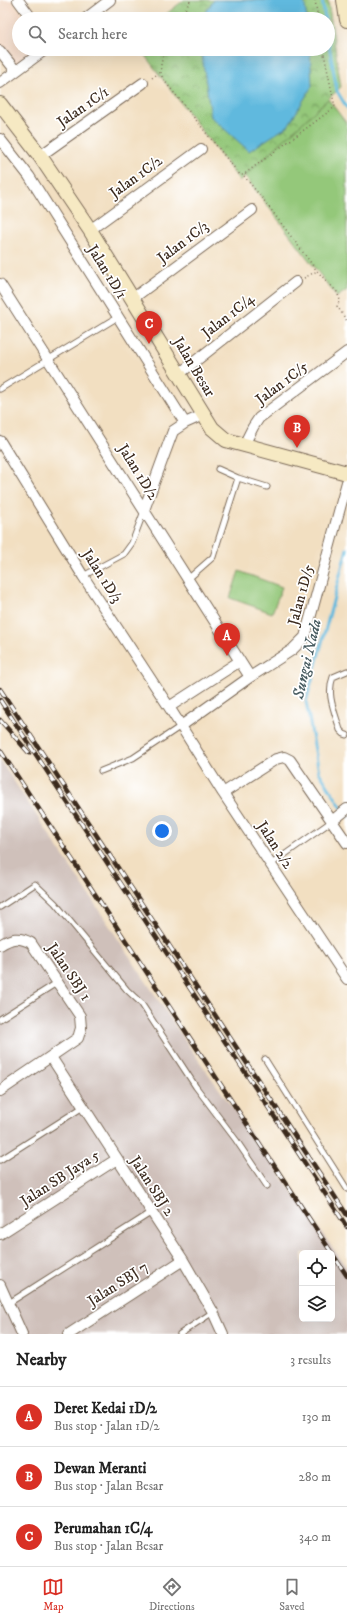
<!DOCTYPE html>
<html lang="en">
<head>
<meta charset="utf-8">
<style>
  body { margin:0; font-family:"IM FELL DW Pica",serif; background:#f6f6f6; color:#222 }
  .controls { position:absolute; right:12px; bottom:12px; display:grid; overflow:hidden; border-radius:6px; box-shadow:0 4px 16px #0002 }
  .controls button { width:36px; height:36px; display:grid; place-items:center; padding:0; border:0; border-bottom:1px solid #e0e0e0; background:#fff; color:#222; font:20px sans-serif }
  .you { position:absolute; left:162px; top:831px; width:14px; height:14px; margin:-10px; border:3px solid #fff; border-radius:50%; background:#1a73e8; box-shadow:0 0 0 6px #1a73e833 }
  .badge { display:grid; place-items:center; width:26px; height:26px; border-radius:50%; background:#d93025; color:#fff; font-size:13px; font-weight:700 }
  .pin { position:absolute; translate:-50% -33px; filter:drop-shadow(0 1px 2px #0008) }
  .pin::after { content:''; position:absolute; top:21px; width:14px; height:12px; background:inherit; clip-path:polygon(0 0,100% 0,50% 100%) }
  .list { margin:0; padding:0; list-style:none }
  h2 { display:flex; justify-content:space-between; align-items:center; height:52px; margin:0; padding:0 16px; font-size:17px }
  h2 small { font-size:13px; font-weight:400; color:#767676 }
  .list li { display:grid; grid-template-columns:26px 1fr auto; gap:12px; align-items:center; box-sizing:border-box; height:60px; padding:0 16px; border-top:1px solid #e0e0e0 }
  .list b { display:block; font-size:15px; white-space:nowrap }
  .list p { margin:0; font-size:13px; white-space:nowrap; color:#767676 }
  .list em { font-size:13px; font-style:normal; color:#767676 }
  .icon { flex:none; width:22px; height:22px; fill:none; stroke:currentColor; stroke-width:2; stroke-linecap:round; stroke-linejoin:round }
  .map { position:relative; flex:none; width:347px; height:1334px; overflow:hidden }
  .search { position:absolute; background:#fff; box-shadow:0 4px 16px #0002; left:12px; right:12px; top:12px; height:44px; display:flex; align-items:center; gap:10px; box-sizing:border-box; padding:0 14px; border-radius:22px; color:#767676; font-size:15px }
  .sheet { height:232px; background:#fff }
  nav { display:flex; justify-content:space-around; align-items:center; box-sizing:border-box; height:56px; border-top:1px solid #e0e0e0; background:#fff; font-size:11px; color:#767676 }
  nav a { display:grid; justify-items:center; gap:2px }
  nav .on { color:#d93025 }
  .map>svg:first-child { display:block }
  .built { fill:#f2d4be }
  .industrial { fill:#cfc0ba; fill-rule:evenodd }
  .park { fill:url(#park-crowns); stroke:#68794c }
  .garden { fill:#94c87a; stroke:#68794c }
  .water { fill:#61b9de; stroke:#4e727e }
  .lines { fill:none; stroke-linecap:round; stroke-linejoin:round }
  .stream { stroke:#61b9de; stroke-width:3 }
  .lane-casing { stroke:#7b6957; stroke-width:7 }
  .street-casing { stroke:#7b6957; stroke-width:12 }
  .secondary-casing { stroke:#7b6957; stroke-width:16 }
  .path { stroke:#7b6957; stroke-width:1.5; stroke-dasharray:1 3; stroke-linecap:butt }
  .lane { stroke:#fff; stroke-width:5 }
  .street { stroke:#fff; stroke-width:10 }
  .secondary { stroke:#f6e9c3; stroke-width:14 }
  .rail-casing { stroke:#3b2a1e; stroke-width:4.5 }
  .rail { stroke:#fff; stroke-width:3; stroke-dasharray:9; stroke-linecap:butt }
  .labels { text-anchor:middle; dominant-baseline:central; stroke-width:3.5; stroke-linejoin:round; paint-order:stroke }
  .street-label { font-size:15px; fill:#3b2a1e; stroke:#fff }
  .water-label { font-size:16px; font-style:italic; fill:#485c61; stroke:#fff }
</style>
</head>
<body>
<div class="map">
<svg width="347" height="1334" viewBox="0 0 347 1334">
  <defs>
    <pattern id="park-crowns" width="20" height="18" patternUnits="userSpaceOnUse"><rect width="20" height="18" fill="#94c87a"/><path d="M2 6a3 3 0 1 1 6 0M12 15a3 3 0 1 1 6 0" fill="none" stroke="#7aa363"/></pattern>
  </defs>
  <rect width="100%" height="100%" fill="#fff"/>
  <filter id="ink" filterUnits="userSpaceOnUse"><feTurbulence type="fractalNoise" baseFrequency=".025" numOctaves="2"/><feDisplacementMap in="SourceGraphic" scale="8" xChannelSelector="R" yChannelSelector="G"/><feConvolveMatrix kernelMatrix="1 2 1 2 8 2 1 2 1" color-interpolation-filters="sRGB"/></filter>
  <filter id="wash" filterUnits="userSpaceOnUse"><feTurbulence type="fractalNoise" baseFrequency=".012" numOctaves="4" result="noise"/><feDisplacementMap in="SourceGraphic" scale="16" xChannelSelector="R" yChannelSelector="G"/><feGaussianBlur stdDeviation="0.9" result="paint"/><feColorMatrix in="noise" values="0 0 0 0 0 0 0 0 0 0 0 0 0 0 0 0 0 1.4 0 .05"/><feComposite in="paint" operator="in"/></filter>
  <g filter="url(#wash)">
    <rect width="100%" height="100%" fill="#f2dfc1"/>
    <path class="built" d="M0,0H12L26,19H19V49H38L17,66L0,44Z"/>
    <path class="industrial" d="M0,760L190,1048L347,1268V1334H0ZM302,1253H332V1319H302Z"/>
    <path class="park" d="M184,0H328L341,87L240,181L140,49H328V19H160Z"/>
    <path class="garden" d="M328,99L347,124V290L337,297L245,176Z
      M239,571L282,587L272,613L230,598Z"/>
    <path class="water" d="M214,0H304L307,19H200Z
      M201,49H310L312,86L288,126L249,151L211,117Z"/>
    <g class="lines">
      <path class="stream" d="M322,0L325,19
        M328,39L337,91L347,108
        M347,549L306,702L319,772L347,816"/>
    </g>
  </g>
  <g filter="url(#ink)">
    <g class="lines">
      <defs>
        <path id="lane" d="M0,389L118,317
          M218,469L238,478
          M83,576L124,554L132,543L144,511
          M188,579L213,557L238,478L267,487
          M347,671L333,677C326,695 335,712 340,730L344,734L347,735
          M101,771L133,758L181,726
          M270,865L332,821
          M0,907L35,884L55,903L127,990L141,1003L196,1087L236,1140L267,1186
          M0,1019L58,982
          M265,1059L347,1189
          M0,1160L83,1107
          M9,1303L152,1212
          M180,1334L213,1312"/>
        <path id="street" d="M18,0L32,19
          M85,19L110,0
          M0,51L16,71
          M0,83L46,49
          M0,139L29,176L185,423
          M40,156L143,83
          M90,230L201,149
          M0,284L250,677
          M132,299L252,210
          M179,374L296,282
          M0,441L83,576L169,707L223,793L347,979
          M244,445L253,427L259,418L347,352
          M144,510L173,431L185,423L203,415
          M169,707L240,661
          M181,726L250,677L292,650L305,637L347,482
          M223,793L276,759L284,757L290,760L347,843
          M332,821L347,809
          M0,945C11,938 19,936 31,943L80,1016L81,1028L78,1038L0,1091
          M51,1057L183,1260L213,1312L223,1334
          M0,1234L117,1159
          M0,1285L22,1334
          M69,1334L183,1260"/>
        <path id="secondary" d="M344,0L347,20
          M0,104L40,156L90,230L212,428L226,440L347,473"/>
      </defs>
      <use href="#lane" class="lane-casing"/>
      <use href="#street" class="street-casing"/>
      <use href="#secondary" class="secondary-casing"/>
      <path class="path" d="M315,0L318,19
        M179,19L191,0
        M166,49C162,60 158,68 163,79L240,175H243L335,107L323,49
        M152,78L160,72
        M244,176L266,203L317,271L337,292L340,300L337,306L347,321
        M304,278L317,271"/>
      <use href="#lane" class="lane"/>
      <use href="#street" class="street"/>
      <use href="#secondary" class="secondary"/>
      <defs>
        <path id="rail" d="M0,689L347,1215
          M0,700L347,1227
          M0,720L29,753
          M0,750L347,1276"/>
      </defs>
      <use href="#rail" class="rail-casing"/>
      <use href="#rail" class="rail"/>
    </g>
  </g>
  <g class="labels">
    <g class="street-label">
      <text transform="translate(83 107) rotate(-35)">Jalan 1C/1</text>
      <text transform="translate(136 177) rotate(-36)">Jalan 1C/2</text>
      <text transform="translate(183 242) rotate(-37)">Jalan 1C/3</text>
      <text transform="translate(107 272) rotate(58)">Jalan 1D/1</text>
      <text transform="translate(228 316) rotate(-38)">Jalan 1C/4</text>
      <text transform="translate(194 367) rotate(59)">Jalan Besar</text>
      <text transform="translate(282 383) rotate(-37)">Jalan 1C/5</text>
      <text transform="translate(138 472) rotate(58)">Jalan 1D/2</text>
      <text transform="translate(102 576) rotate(57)">Jalan 1D/3</text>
      <text transform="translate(301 595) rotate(-75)">Jalan 1D/5</text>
      <text transform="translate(275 845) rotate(57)">Jalan 2/2</text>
      <text transform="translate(69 972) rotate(56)">Jalan SBJ 1</text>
      <text transform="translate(60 1178) rotate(-33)">Jalan SB Jaya 5</text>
      <text transform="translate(152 1186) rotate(57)">Jalan SBJ 2</text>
      <text transform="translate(118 1284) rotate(-33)">Jalan SBJ 7</text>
    </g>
    <g class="water-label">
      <text transform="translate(307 659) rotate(-77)">Sungai Nada</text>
    </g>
  </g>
</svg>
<div class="controls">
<button><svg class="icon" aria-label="locate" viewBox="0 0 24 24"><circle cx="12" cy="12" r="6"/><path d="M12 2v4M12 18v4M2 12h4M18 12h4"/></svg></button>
<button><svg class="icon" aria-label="layers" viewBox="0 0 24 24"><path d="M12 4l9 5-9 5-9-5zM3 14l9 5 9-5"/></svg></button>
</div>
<div class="you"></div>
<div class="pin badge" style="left:227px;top:656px">A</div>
<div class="pin badge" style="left:297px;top:448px">B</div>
<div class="pin badge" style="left:149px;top:344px">C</div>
<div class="search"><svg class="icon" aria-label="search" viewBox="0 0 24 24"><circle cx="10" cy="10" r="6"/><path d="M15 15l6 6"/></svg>Search here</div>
</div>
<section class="sheet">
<h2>Nearby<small>3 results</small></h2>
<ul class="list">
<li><span class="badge">A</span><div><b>Deret Kedai 1D/2</b><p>Bus stop · Jalan 1D/2</p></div><em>130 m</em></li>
<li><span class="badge">B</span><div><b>Dewan Meranti</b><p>Bus stop · Jalan Besar</p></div><em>280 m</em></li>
<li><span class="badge">C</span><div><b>Perumahan 1C/4</b><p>Bus stop · Jalan Besar</p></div><em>340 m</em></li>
</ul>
</section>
<nav>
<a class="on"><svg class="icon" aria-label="map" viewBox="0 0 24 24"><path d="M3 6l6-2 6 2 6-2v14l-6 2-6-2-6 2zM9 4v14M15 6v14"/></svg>Map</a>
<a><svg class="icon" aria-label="directions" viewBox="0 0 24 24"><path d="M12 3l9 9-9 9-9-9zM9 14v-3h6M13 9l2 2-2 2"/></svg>Directions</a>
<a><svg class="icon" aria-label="saved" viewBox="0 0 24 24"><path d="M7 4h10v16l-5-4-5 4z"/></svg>Saved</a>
</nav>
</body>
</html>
